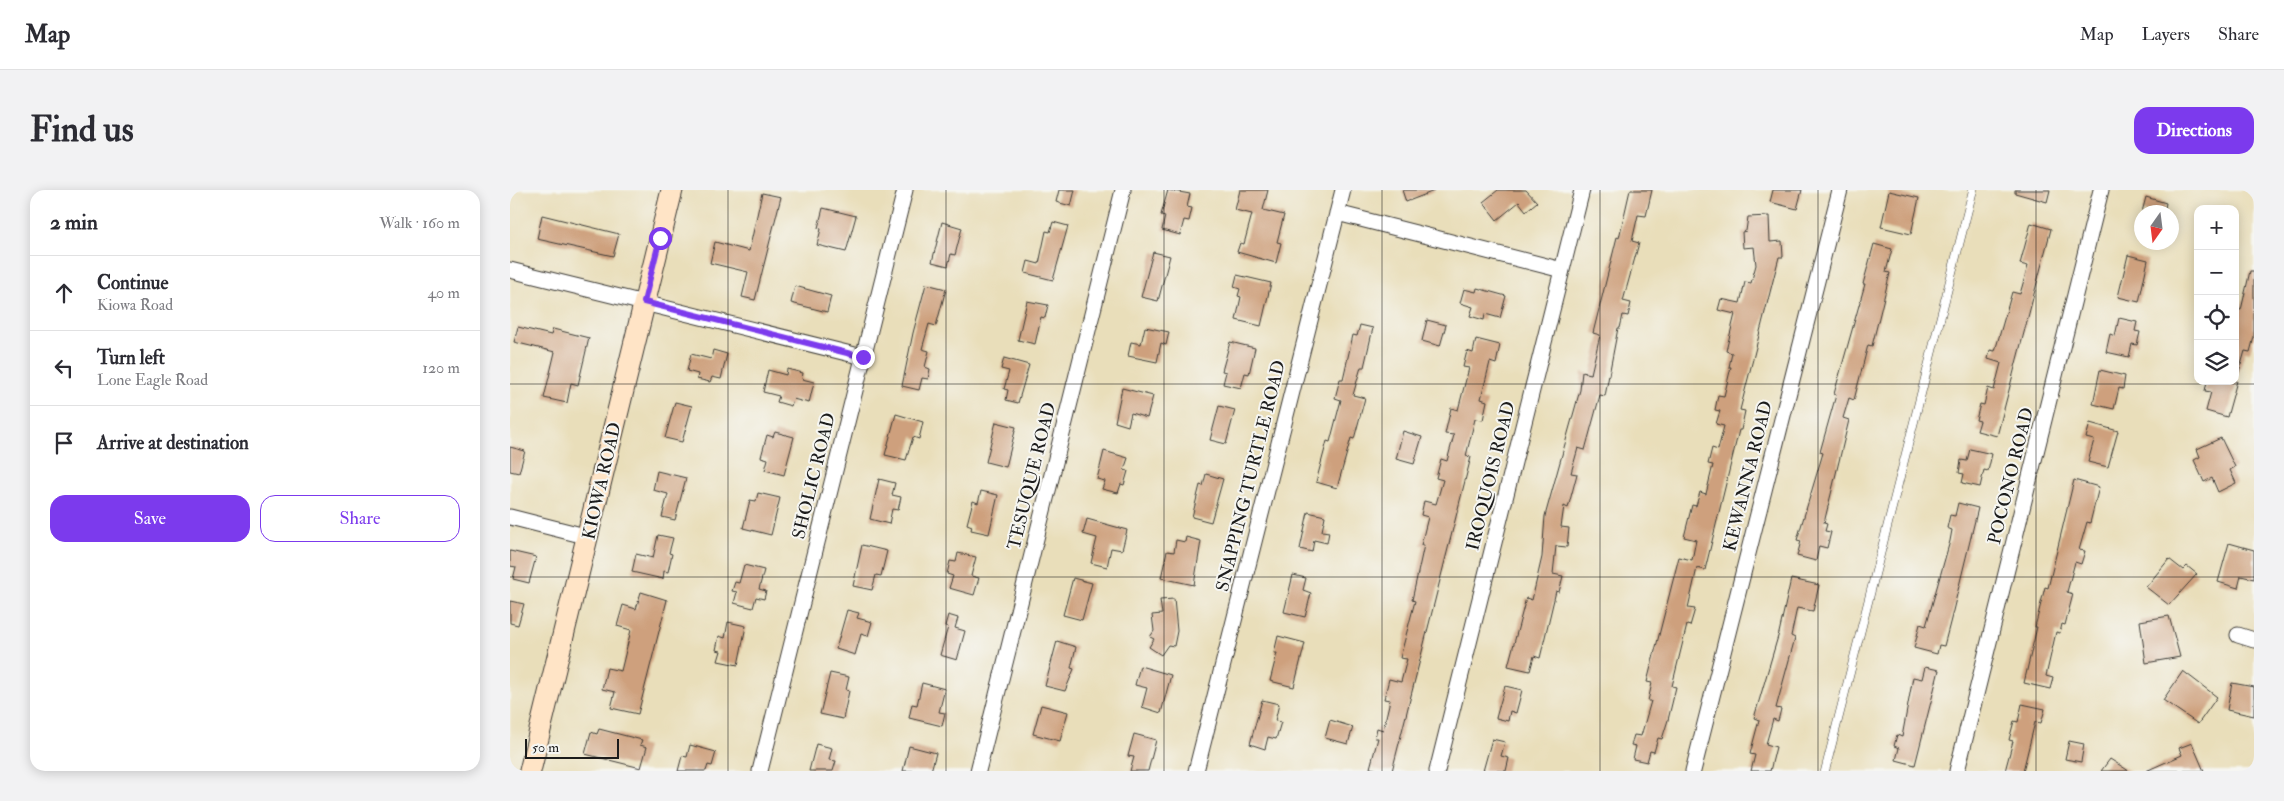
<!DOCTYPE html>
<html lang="en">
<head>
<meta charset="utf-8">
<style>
  body { margin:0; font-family:"IM FELL Double Pica",serif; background:#f2f2f3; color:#2b2b33 }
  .controls { position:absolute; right:15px; top:15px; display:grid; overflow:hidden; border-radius:10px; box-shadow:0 2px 12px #0003 }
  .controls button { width:45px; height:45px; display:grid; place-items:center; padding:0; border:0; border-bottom:1px solid #e1e1e2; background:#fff; color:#2b2b33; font:25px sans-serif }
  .compass { position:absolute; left:1624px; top:15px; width:45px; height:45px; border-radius:50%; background:#fff; box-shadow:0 2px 12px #0003; rotate:194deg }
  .scale { position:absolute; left:15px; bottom:12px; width:94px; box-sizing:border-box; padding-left:5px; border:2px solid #1c1c1c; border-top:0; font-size:14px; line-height:18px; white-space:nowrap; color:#1c1c1c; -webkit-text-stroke:4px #f6f6f2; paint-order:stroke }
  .stop { position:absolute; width:15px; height:15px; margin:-11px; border:4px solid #7c3aed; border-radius:50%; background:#fff }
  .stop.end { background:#7c3aed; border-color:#fff; box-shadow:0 1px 5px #0008 }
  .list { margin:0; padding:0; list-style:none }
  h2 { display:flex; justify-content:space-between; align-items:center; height:65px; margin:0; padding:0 20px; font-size:21px }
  h2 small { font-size:16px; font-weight:400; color:#7c7c81 }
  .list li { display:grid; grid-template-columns:32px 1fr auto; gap:15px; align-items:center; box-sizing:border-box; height:75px; padding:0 20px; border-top:1px solid #e1e1e2 }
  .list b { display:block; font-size:19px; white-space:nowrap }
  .list p { margin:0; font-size:16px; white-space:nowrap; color:#7c7c81 }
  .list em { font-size:16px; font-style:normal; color:#7c7c81 }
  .actions { display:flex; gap:10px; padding:15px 20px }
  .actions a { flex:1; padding:11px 0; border:1px solid #7c3aed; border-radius:15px; text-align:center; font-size:18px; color:#7c3aed }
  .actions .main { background:#7c3aed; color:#fff }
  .icon { flex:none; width:28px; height:28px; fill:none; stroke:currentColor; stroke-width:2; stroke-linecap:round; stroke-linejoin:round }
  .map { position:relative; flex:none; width:1744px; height:581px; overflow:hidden; border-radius:15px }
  header { display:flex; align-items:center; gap:30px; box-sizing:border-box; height:70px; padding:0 25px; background:#fff; border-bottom:1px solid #e1e1e2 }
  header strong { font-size:24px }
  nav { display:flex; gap:28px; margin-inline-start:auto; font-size:18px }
  .intro { display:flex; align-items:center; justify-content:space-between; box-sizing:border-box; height:120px; padding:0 30px }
  h1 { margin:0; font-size:35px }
  .button { padding:12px 22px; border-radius:15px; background:#7c3aed; color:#fff; font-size:18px; font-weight:700 }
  main { display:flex; gap:30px; padding:0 30px }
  aside { flex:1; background:#fff; border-radius:15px; box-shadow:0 2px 12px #0003 }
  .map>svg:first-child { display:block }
  .building { fill:#cea07d }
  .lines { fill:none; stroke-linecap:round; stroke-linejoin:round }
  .lane-casing { stroke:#3b3934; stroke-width:9 }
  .street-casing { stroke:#3b3934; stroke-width:17 }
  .secondary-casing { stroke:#3b3934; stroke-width:23 }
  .lane { stroke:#fff; stroke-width:8 }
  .street { stroke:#fff; stroke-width:15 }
  .secondary { stroke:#ffe4c6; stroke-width:21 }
  .route { stroke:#7c3aed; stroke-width:6 }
  .grid { fill:none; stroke:#1c1c1c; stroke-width:1; stroke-opacity:0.55 }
  .labels { text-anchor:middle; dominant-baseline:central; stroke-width:4; stroke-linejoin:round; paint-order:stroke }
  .street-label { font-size:18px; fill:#1c1c1c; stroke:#f6f6f2 }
</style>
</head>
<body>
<header>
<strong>Map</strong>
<nav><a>Map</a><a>Layers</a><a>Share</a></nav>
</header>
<div class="intro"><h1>Find us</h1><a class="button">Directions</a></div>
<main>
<aside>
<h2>2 min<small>Walk · 160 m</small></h2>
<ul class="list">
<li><svg class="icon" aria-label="ahead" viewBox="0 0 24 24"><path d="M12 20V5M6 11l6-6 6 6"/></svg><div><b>Continue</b><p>Kiowa Road</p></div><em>40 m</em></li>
<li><svg class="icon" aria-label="left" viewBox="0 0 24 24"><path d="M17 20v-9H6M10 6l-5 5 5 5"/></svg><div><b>Turn left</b><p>Lone Eagle Road</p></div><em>120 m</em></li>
<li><svg class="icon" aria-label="arrive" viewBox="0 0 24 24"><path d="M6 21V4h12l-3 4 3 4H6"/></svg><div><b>Arrive at destination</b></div></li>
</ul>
<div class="actions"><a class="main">Save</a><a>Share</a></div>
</aside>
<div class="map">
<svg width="1744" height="581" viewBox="0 0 1744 581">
  <rect width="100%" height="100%" fill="#f6f6f2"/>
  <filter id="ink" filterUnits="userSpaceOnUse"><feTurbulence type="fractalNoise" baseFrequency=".02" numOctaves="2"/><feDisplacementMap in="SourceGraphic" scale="10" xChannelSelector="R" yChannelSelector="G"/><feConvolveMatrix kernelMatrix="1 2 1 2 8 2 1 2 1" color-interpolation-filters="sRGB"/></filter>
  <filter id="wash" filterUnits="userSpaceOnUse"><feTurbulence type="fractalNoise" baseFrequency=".0096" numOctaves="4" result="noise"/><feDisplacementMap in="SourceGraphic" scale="20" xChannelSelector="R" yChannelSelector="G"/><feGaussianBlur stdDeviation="1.12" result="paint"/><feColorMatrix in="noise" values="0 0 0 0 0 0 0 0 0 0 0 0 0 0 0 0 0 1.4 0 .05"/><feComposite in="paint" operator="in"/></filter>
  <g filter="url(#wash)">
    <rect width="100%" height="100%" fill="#e9deba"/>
    <g id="blocks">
      <path class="building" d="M549,0H565L561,16L546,12Z
        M658,0L680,4L677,17L682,18L679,31L674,30L670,45L652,40L655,26L651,25Z
        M730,0H758L753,20L774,25L767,52L771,53L766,73L727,62L730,53L734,54L742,24L725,20Z
        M892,0H924V1L896,12Z
        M988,0H1016L1027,12L1016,21L1009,12L987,30L973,12Z
        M1120,0H1142L1136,26L1128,25L1122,51L1129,53L1113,111L1121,113L1118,126L1113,125L1110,138H1108L1095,206L1090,205L1075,260L1068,258L1061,283L1067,284L1058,318L1054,316L1051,337L1059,338L1057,357L1046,356L1043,384L1053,386L1049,402L1046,401L1030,468L1024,466L1020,481L998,476L1016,408L1022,410L1032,367L1035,326L1070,200L1072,182L1081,184L1090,145L1083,143L1107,47L1109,48Z
        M1263,0H1292L1287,19L1260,12Z
        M1505,0H1540L1537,12L1505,3Z
        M1379,1L1409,8L1401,44L1371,37Z
        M252,3L271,7L245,110L232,107L238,82L200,73L205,52L239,61Z
        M1636,7L1656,13L1654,22H1632Z
        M313,18L346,26L336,62L307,55L311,39L308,38Z
        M32,25L109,44L103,66L27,49Z
        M1259,26L1260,52L1272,51L1273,67H1269L1230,220L1235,221L1231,240H1229L1195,380L1187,378L1178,418L1185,419L1180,436L1177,435L1162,496L1166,497L1158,530L1152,549L1148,548L1144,562L1140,561L1137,572L1123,569L1126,556L1121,555L1124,545L1131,546L1141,511H1138L1142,493L1137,492L1169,367L1182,370L1186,350L1174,347L1182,315L1186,316L1190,302L1196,304L1203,275L1198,274L1202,258L1208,260L1214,236L1206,234L1210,221L1205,220L1208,205L1214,206L1221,177H1219L1222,163L1216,161L1225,124L1208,120L1211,109L1230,113L1235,92L1241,93L1246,75L1244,57L1233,58L1232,42L1236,41L1238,27Z
        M432,32L452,38L445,65L441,64L438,76L422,72Z
        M543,32L558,36L543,90L515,83L518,71L529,74L536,41L540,42Z
        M1521,33L1541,39L1487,246L1467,241L1470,231L1466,230L1470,214L1474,215L1478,198L1484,200L1491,173L1478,169L1480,160L1485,161L1502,102L1510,104L1518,76L1510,74Z
        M1364,54L1382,59L1376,82L1380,83L1362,156L1358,155L1344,210L1339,208L1333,228L1339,230L1314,333L1317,334L1315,341L1321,342L1317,358L1309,356L1306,371L1287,366L1291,351L1287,350L1313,263L1310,262L1326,205L1324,204L1355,94H1353Z
        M643,62L660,66L648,111L631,107Z
        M1618,65L1638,70L1629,112L1608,107Z
        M1740,81H1744V147L1740,162L1735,161L1728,185L1725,184V119L1731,120Z
        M727,85L761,93L751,136L726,130L731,107L728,106L730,99L724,97Z
        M416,94L436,99L426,136L419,134L412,159L419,161L415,177L420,179L418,189L412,188L409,200L392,196L403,143Z
        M285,96L321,106L317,122L281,113Z
        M967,98L996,106L990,128L975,124L974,130L960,126L963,117L950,113L954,99L966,102Z
        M517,111L538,115L535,128L531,127L525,154L508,150Z
        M1609,128L1627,132L1625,141L1630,142L1627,155L1622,154L1619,167L1596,162L1600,144L1605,146Z
        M917,130L936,135L930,156L912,151Z
        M850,135L863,138L854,177H851L843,205L855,208L844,249L841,248L827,298L806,292L817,251L820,252L831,210L825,208L830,189H833L843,145L847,146Z
        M8,137L41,145L43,139L79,148L68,195L61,193L57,213L34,208L45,162L4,152Z
        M635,137L659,142L656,155L651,153L647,172L618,166L621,152L631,154Z
        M966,149L990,155L986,174L980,172L971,209L977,211L973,230L965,229L956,266L961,267L882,581H872L860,578L868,548H865L867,538L873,540L880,510L874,509L879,489L891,492L897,469L890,468L905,411L902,410L914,355H911L918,327L911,325L914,311L926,314L933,290L926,288L931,269L937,271L944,245L935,244L941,218L948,220L959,178L953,177L957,161L963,163Z
        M720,152L745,158L739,184L735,183L731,198L713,194L716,182L712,181Z
        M203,160L217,164L211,189L202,187L200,192L187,189L188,184L177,181L181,164L201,169Z
        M494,168L519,175L508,213L496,210L498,200L494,199L499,181L491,179Z
        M277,179L293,183L292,189L304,192L299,213L283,209L281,216L267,212L269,206L253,202L258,180L276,185Z
        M1590,180L1615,186L1613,199L1609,198L1604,219L1583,214Z
        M1697,191H1727L1717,227L1696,221L1701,202L1695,201Z
        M612,198L643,206L637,228L621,223L618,236L605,232Z
        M165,212L182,216L172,252L155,248Z
        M709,216L725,220L716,254L700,250Z
        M386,224L413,232L409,249L403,247L396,270L375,265Z
        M486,232L506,237L496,277L476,272Z
        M1580,233L1608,241L1598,277L1578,272L1584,250L1576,248Z
        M893,241L912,247L904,274L886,269Z
        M265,242L284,247L274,285L255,280L258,269L251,267L257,245L263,247Z
        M1711,248L1725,277L1720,280L1726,293L1708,302L1702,288L1694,292L1684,270L1690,267L1687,259Z
        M0,257L15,261L9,283L0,281Z
        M1460,259L1482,264L1478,281L1474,280L1470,297L1452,293L1454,284L1449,283L1451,270L1457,271Z
        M594,261L618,268L614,280L618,281L614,295L611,294L608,303L592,299L595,291L587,289Z
        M147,281L176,288L165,330L152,327L158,304L143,300Z
        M696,284L713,289L701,332L682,327L690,295L693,296Z
        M369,289L385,293L382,305L391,307L388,320L382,319L379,334L360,329Z
        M1564,290L1589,297L1580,333L1577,332L1569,360L1575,361L1571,374L1565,372L1557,402L1563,404L1555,435L1552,434L1550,443L1546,442L1536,486L1543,488L1540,499L1514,493L1527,437H1525L1535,397L1538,398Z
        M471,301L488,305L479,344L461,340L462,336L457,334L463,311L468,313Z
        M248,303L270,308L261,345L233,338L240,310L246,311Z
        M1448,313L1468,318L1441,429L1434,456L1429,455L1427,464L1404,458L1410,434L1416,436L1440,351L1442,340L1437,338L1440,325L1445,326Z
        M798,322L815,326L812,341L819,342L817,353L804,350L802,362L790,359Z
        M577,329L617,340L612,360L601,358L597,377L581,373L587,348L573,344Z
        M148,345L163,348L159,363L162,364L158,382L154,381L153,389L122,382L126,364L143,368Z
        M676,347L691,351L684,395L651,388L657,361L664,362L666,350L675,352Z
        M1719,353L1744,360V389L1731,386L1728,398L1708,392Z
        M352,355L377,361L371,386L366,385L362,400L343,396Z
        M0,361L26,367L19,393L3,389L6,377L0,376Z
        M448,363L466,367L461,386L469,388L464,405L439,398L443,386L437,384L440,371L446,372Z
        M1659,369L1673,380L1677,376L1687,384L1659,415L1636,397Z
        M234,375L254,380L249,399L256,401L254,409L246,407L243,418L224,413L227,402L222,401L225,392L229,393Z
        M783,385L796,388L793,400L801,403L795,427L774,422Z
        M563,388L582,393L572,430L553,425Z
        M1281,389L1309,395L1303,421L1287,418L1281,446L1285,448L1266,518L1271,519L1268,531L1263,529L1256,554L1266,557L1260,581H1241L1245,565L1240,564L1249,530L1244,528L1269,443Z
        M131,402L157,410L128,524L101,518L105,502L92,499L97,478L111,481L121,440L107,436L113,415L126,419Z
        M664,409L667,441L664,456L658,455L651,465L639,457L644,449L640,447L644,441L642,425L652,424L650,410Z
        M0,411L14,414L8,435L0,433Z
        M337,420L349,423L347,428L362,432L358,446L351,444L345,465L326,459Z
        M438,425L448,428L445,438L455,441L447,470L430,465L438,437L435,436Z
        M1659,426L1670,467L1636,473L1630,431Z
        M218,432L236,436L228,475L208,471L211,461L206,460L209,446L215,448Z
        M768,446L795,453L784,497L760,491L767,463H764Z
        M547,451L566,457L561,478L564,479L555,501L535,496Z
        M630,476L661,485L651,523L632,517L637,498L625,495Z
        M1415,477L1429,480L1405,575L1386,570L1389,558L1384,556L1387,545L1392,547L1403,487L1412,489Z
        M1673,481L1707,507L1688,534L1653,510Z
        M320,483L339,487L336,500L339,501L333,529L310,524Z
        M412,493L435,499L429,522L435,523L432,536L399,528L402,514L407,515Z
        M1722,493L1744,497V526L1717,520Z
        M995,496L1012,500L1006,523L1000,521L998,531L986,528Z
        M752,510L769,514L765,531L771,532L766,549L758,547L755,559L740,554Z
        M1512,514L1535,519L1531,533L1525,532L1513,581H1495L1503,551L1499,550L1504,531L1508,532Z
        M531,515L558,522L550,551L523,544Z
        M820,530L843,537L838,554L815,548Z
        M89,539L132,550L130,555L137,557L131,578L75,564L81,542L87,544Z
        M624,544L646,550L638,581H620L624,567L618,566Z
        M982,549L995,552L991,566L999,568L996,581H973Z
        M1559,551L1574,554L1571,572L1555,569Z
        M1682,553L1694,581H1636L1672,565L1669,558Z
        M306,554L322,558L319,570L326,571L323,581H299Z
        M180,555L206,562L202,576L198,575L196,581H168L172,566L177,567Z
        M399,556L426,563L421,581H393Z
        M1600,569L1619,581H1591Z"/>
    </g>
  </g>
  <g filter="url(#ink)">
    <use href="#blocks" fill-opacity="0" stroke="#3b3934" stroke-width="1"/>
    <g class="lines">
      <defs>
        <path id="lane" d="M1315,581L1463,0"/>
        <path id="street" d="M827,23L1052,80
          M0,80L353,167
          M0,327L79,347
          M1728,445L1744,450
          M250,581L395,0
          M468,581L613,0
          M686,581L833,0
          M927,581L1072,0
          M1183,581L1330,0
          M1447,581L1591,0"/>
        <path id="secondary" d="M20,581L162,0"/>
      </defs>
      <use href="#lane" class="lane-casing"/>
      <use href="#street" class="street-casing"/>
      <use href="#secondary" class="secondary-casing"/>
      <use href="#lane" class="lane"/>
      <use href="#street" class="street"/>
      <use href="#secondary" class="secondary"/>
    </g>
  </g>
  <g class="lines" filter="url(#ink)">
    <path class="route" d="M150,48L134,112L353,167"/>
  </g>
  <path class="grid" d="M218,0V581M436,0V581M654,0V581M872,0V581M1090,0V581M1308,0V581M1526,0V581M0,194H1744M0,387H1744"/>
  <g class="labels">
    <g class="street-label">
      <text transform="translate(304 286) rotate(-76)">SHOLIC ROAD</text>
      <text transform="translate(522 286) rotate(-76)">TESUQUE ROAD</text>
      <text transform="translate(741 286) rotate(-76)">SNAPPING TURTLE ROAD</text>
      <text transform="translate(981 286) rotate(-76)">IROQUOIS ROAD</text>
      <text transform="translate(1238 286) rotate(-76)">KEWANNA ROAD</text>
      <text transform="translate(1501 286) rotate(-76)">POCONO ROAD</text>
      <text transform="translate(92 291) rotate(-77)">KIOWA ROAD</text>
    </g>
  </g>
</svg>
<div class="controls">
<button>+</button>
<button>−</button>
<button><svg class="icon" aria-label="locate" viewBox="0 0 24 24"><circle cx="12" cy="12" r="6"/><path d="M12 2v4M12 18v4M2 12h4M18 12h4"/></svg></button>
<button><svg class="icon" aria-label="layers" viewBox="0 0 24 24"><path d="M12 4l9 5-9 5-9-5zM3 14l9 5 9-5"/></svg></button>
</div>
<svg class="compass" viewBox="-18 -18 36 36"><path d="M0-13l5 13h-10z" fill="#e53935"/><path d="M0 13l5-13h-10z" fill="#7c7c81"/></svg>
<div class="scale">50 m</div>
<div class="stop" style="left:150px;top:48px"></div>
<div class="stop end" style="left:353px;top:167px"></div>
</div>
</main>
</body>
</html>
